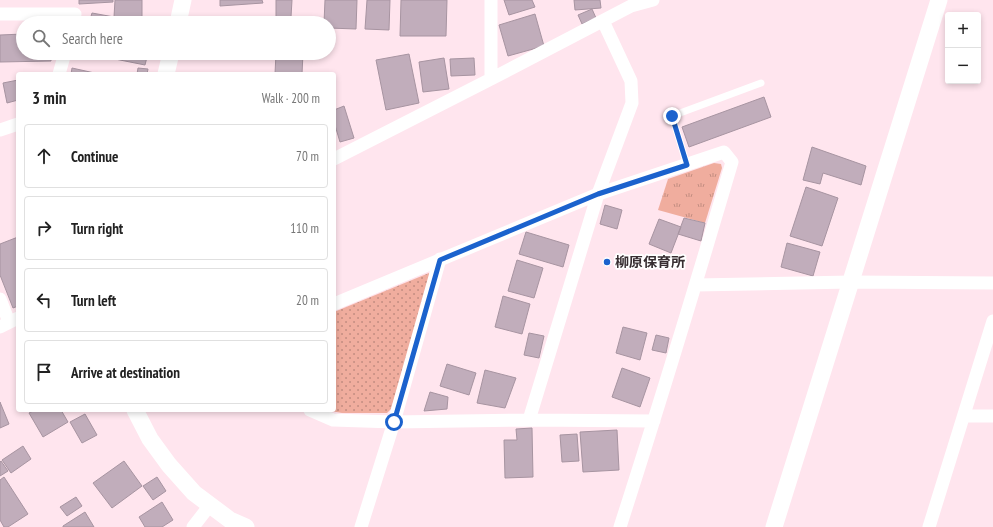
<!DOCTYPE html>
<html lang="en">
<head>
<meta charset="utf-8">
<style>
  body { margin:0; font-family:"PT Sans Narrow","Noto Sans JP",sans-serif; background:#f6f6f6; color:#222 }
  .controls { position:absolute; right:12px; top:12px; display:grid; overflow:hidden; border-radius:4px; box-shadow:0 2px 6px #0003 }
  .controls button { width:36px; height:36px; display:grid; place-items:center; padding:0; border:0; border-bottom:1px solid #e0e0e0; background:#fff; color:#222; font:20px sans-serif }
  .stop { position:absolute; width:12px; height:12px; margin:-9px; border:3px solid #1b62cd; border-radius:50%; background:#fff }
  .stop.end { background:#1b62cd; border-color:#fff; box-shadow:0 1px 4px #0008 }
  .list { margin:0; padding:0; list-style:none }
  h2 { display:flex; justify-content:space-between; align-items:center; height:52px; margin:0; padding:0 16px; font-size:17px }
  h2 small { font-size:13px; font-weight:400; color:#767676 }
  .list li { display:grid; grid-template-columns:26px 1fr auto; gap:12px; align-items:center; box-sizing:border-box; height:64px; margin:0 8px 8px; padding:0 8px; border:1px solid #e0e0e0; border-radius:4px }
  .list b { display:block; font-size:15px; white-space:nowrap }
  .list em { font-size:13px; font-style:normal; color:#767676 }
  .icon { flex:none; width:22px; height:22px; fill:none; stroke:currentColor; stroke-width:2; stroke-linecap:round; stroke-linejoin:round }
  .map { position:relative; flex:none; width:993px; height:527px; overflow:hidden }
  .search { position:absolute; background:#fff; box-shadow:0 2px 6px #0003; left:16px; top:16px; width:320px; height:44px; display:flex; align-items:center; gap:10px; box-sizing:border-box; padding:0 14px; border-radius:22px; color:#767676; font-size:15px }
  .panel { position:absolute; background:#fff; box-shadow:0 2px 6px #0003; left:16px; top:72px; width:320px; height:340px; border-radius:4px }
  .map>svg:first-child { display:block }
  .grass { fill:url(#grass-tufts) }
  .park { fill:url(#park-dots) }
  .building { fill:#c1adbb; stroke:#a794a1 }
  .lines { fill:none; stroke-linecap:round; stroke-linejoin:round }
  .service { stroke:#fff; stroke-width:7 }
  .minor { stroke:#fff; stroke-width:13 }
  .tertiary { stroke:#fff; stroke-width:17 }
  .route { stroke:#1b62cd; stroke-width:5 }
  .poi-dot { fill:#1b62cd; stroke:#fff; stroke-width:1.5 }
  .labels { text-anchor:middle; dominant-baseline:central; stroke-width:3.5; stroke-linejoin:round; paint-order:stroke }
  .poi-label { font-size:14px; font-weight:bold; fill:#372d31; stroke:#fff; text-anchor:start }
</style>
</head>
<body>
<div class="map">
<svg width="993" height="527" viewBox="0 0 993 527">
  <defs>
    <pattern id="grass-tufts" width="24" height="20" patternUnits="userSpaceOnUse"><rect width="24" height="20" fill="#f0ad9e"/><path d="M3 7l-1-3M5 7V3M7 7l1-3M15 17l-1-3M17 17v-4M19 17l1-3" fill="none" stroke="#c38d81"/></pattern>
    <pattern id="park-dots" width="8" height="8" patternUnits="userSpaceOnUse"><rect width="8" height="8" fill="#f0ad9e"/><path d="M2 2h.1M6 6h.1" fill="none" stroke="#c38d81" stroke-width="1.8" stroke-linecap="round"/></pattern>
  </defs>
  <rect width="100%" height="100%" fill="#ffe5ee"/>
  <path class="grass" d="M714,163L721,164L722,168L705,223L658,210L668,179Z"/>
  <path class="park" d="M429,273L431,278L391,409L387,413H342L325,410H334V312Z"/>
  <path class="building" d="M79,0H113V2L79,4Z
    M115,0H142V19L114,17Z
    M220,0H262L263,3L220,6Z
    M276,0H292L291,17H276Z
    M325,0H357L356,29L329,28V23H324Z
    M367,0H390L389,30L365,29Z
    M401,0H447L446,36H400Z
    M504,0H532L535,7L509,15Z
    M574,0H600L601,8L575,10Z
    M592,9L596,18L582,24L578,15Z
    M92,13L114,17L113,23H89Z
    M535,14L544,46L508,56L499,25Z
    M23,34V53H51V61L0,62V35Z
    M117,53H148L145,65L115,59Z
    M276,53H303L302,74H275Z
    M409,54L419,103L386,110L376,60Z
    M444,58L449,89L423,92L419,62Z
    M474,58L475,75L451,76L450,59Z
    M72,68L99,74H71Z
    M138,68L148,69L147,74H137Z
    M18,80V100L7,103L3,83Z
    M764,97L771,117L689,147L682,127Z
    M344,106L354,138L340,142L334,122V110Z
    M812,147L866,166L861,185L823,173L820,184L803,180Z
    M806,187L838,198L822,246L790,236Z
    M605,205L622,210L617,229L600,224Z
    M684,218L705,223L701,241L678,234Z
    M659,219L681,227L671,253L649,244Z
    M526,232L569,245L563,267L519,254Z
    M18,237V306L13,308L0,275V244Z
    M787,243L820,252L813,276L781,267Z
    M517,260L543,268L534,298L508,291Z
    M503,296L530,304L522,334L495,327Z
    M623,327L647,333L640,360L616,353Z
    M529,333L544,336L539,358L524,355Z
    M656,335L669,338L666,353L652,350Z
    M447,364L476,373L469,395L440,386Z
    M622,368L650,378L640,407L612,397Z
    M485,370L516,378L505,408L477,403Z
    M430,392L448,397L447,409L424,411Z
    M0,402L9,424L0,428Z
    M35,410H61L68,422L43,437L29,413Z
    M85,414L97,435L82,443L70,422Z
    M532,428L533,477L505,478L504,440H517L516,429Z
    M617,430L619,470L583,472L580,432Z
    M577,434L579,461L562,462L560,435Z
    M23,446L31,459L11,473L2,460Z
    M1,461L8,471L0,476V462Z
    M124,461L142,486L112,508L93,483Z
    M4,477L28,514L8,527H4L0,520V480Z
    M157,477L166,491L153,500L143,486Z
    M76,497L82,506L67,516L60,507Z
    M162,502L173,520L162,527H145L139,517Z
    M85,512L94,527H63V526Z"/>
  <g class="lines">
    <path class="service" d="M687,165L672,116L761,83"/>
    <path class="minor" d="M491,0V79
      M0,14H75L73,23
      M59,74L65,53
      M0,130L18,124
      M334,159L491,79L631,6L653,0
      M696,285L851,282L993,283
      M0,299L9,322
      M334,304L598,194L724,152L732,162C696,284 659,406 620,527
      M0,327L18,318
      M310,410L333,420L394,422L529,420L654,421
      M964,416H993
      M529,420L598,194L632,103L631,81L603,21
      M193,527L210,505
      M361,527L394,422L440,259
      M929,527L993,321"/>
    <path class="tertiary" d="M178,23L183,0
      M166,74L171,53
      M135,410L150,439L169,465L194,493L230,520L246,527
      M774,527L939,0"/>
  </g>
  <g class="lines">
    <path class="route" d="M394,422L440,260L598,194L687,165L672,116"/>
  </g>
  <circle class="poi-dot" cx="607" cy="262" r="4"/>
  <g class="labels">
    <g class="poi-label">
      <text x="615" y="262">柳原保育所</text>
    </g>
  </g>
</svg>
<div class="controls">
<button>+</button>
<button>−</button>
</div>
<div class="stop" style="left:394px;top:422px"></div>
<div class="stop end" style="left:672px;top:116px"></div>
<div class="search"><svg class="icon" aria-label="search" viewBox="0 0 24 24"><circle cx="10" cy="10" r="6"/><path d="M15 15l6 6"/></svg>Search here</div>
<section class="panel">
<h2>3 min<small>Walk · 200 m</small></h2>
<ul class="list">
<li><svg class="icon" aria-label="ahead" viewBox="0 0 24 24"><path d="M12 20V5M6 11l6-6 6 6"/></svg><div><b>Continue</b></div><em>70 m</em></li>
<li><svg class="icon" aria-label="right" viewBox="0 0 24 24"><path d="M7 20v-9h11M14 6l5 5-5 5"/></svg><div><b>Turn right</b></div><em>110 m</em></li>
<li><svg class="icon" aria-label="left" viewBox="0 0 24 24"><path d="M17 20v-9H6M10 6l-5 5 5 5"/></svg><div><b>Turn left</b></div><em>20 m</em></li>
<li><svg class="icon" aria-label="arrive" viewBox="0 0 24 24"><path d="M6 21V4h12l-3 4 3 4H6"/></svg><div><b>Arrive at destination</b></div></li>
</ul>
</section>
</div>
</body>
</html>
